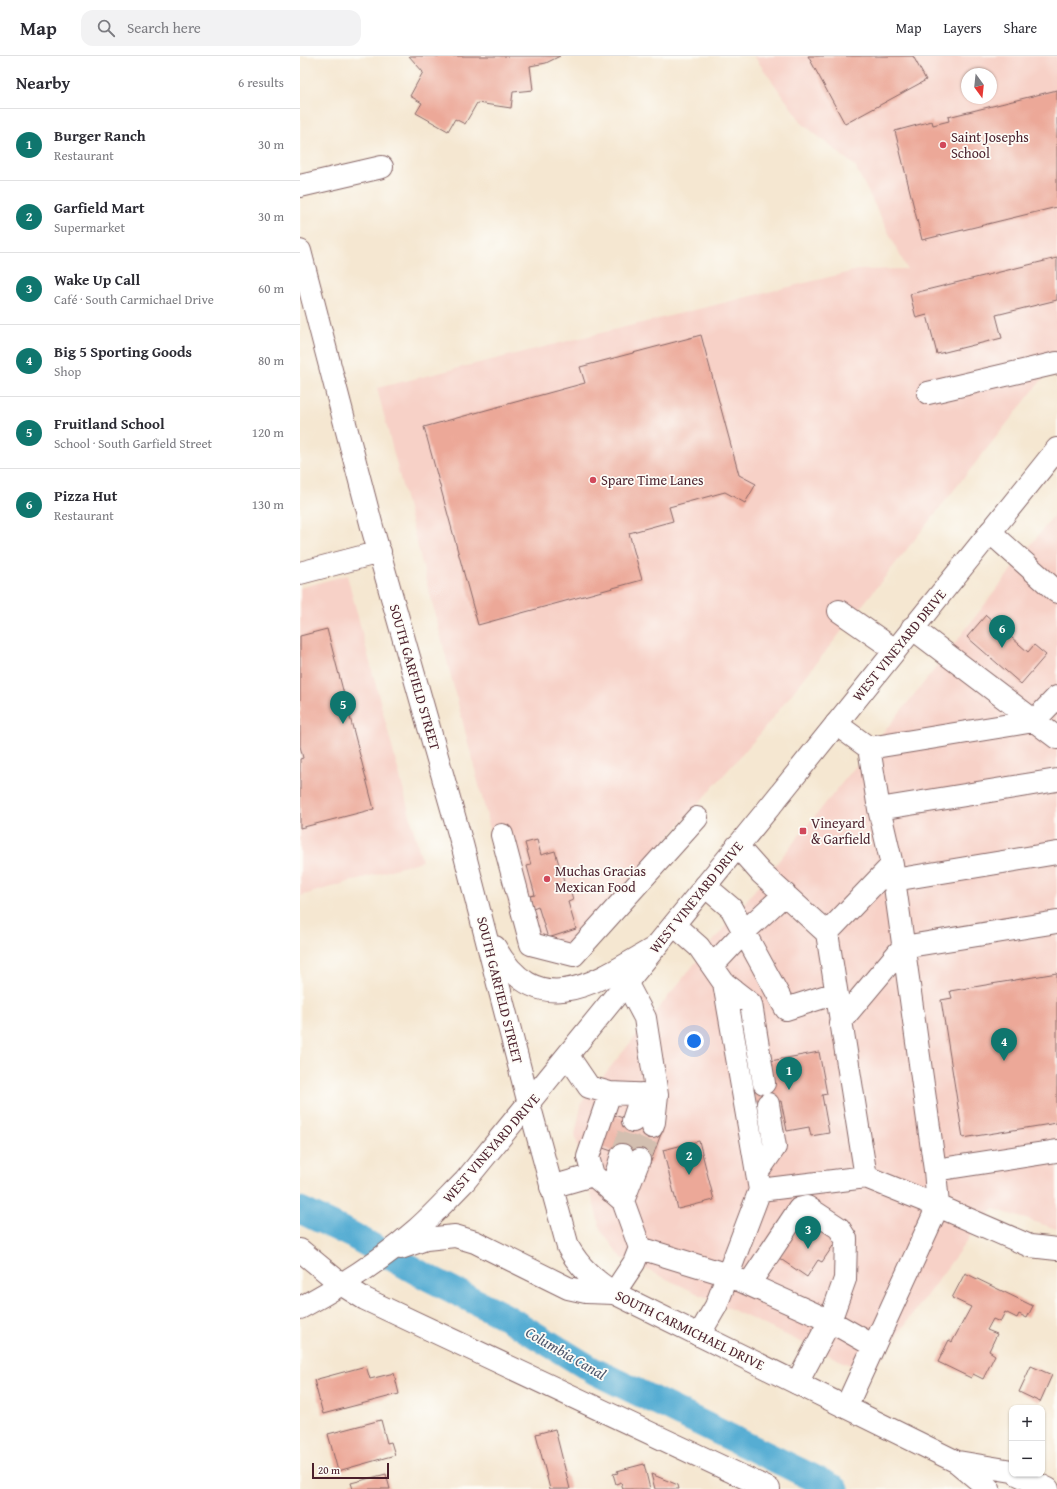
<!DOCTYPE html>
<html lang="en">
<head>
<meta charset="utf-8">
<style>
  body { margin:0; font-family:"Gentium Book Plus",serif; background:#f2f2f3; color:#2b2b33 }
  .controls { position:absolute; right:12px; bottom:12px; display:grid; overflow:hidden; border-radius:8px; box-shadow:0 1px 3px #0004 }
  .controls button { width:36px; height:36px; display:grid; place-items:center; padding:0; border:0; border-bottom:1px solid #e1e1e2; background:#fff; color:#2b2b33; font:20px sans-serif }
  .compass { position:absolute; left:661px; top:12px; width:36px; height:36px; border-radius:50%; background:#fff; box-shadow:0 1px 3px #0004; rotate:165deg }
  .scale { position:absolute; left:12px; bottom:10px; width:77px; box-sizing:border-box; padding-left:4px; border:2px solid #4a1f2b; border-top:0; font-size:11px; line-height:14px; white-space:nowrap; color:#4a1f2b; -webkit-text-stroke:3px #fdfcf7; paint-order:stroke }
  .you { position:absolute; left:394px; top:985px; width:14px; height:14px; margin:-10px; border:3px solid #fff; border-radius:50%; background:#1a73e8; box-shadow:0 0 0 6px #1a73e833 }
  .badge { display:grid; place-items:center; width:26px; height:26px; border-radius:50%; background:#0f766e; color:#fff; font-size:13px; font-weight:700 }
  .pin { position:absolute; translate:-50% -33px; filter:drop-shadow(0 1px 2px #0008) }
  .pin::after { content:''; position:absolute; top:21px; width:14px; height:12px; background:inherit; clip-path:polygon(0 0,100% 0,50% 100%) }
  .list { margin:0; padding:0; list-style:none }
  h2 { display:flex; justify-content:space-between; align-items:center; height:52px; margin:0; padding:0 16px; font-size:17px }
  h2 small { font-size:13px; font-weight:400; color:#7c7c81 }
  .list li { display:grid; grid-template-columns:26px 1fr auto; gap:12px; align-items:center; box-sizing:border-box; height:72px; padding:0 16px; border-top:1px solid #e1e1e2 }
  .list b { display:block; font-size:15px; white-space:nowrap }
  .list p { margin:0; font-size:13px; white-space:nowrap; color:#7c7c81 }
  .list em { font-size:13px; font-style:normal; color:#7c7c81 }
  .icon { flex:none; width:22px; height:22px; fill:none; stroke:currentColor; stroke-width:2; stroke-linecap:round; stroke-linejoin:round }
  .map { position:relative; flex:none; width:757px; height:1433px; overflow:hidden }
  header { display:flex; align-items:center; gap:24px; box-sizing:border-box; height:56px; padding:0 20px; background:#fff; border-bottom:1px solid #e1e1e2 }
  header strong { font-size:19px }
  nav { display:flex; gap:22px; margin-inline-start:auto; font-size:14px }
  .search { width:280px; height:36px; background:#f2f2f3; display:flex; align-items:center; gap:10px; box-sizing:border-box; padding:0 14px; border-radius:12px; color:#7c7c81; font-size:15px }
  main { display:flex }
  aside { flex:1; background:#fff }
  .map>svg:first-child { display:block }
  .built { fill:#f7d1c7; fill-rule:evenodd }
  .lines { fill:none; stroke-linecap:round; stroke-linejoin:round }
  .canal { stroke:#56add3; stroke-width:27 }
  .building { fill:#eca898 }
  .minor-tunnel { stroke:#d3bfb0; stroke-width:22; stroke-dasharray:22 11; stroke-linecap:butt }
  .minor-casing { stroke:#866565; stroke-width:24 }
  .major-casing { stroke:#866565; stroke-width:24 }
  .minor { stroke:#fff; stroke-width:22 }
  .major { stroke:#fff; stroke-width:22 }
  .poi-dot { fill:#d1495b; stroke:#fdfcf7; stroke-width:1.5 }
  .labels { text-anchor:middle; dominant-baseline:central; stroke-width:3.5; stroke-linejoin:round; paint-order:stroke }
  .poi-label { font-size:14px; fill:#4a1f2b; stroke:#fdfcf7; text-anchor:start }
  .street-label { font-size:14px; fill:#4a1f2b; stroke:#fdfcf7 }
  .water-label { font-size:15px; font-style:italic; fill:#4f586e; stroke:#fdfcf7 }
</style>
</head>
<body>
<header>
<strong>Map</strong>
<div class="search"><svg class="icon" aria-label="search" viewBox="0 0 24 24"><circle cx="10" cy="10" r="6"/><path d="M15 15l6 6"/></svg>Search here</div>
<nav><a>Map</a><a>Layers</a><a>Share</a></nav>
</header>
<main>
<aside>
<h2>Nearby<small>6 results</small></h2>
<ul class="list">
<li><span class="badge">1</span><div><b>Burger Ranch</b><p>Restaurant</p></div><em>30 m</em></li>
<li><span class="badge">2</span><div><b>Garfield Mart</b><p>Supermarket</p></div><em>30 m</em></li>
<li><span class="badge">3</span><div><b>Wake Up Call</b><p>Café · South Carmichael Drive</p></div><em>60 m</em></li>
<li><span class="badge">4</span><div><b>Big 5 Sporting Goods</b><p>Shop</p></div><em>80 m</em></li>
<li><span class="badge">5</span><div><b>Fruitland School</b><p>School · South Garfield Street</p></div><em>120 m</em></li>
<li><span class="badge">6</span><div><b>Pizza Hut</b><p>Restaurant</p></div><em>130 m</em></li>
</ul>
</aside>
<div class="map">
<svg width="757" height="1433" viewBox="0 0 757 1433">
  <rect width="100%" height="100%" fill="#fdfcf7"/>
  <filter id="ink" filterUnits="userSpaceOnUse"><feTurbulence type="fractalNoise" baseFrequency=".025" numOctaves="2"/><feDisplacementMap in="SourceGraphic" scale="8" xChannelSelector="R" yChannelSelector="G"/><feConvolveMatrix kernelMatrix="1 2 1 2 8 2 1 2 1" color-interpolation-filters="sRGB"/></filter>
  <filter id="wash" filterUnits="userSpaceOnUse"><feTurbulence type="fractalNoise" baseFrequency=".012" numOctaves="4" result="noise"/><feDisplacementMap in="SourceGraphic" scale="16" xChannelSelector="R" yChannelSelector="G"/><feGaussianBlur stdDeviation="0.9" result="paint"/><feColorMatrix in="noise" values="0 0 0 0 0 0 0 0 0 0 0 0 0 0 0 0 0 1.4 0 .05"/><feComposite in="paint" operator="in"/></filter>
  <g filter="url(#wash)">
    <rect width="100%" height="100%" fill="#f5e7d1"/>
    <path class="built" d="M454,0H757V310L744,321L459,679L261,903L223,901L77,332L558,214L607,213L555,110L503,68ZM667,18H691V42H667Z
      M757,455V1173L694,1153L671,1179L569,1318L322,1202L301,1175L275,1079L282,1046L635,613Z
      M47,519L122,805L0,840V532Z"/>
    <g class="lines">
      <path class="canal" d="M0,1154L52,1179L119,1217L204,1260L294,1315L536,1433"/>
    </g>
    <g id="blocks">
      <path class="building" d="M109,0H260L246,7L230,10L233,34L213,36L211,52L177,47L165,68L155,63L148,75L116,57L122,47L110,40L123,16Z
        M508,0H613L626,24L545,68Z
        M757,34V151L622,184L595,75L632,65L633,69L649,65L648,61Z
        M757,202V244L696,259L702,282L637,298L627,259L616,262L610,238Z
        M401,279L439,419L456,428L445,447L425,436L369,451L373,465L329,477L342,524L178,569L124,371L285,327L280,311Z
        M686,559L728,596L734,589L746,599L721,628L667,581Z
        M27,573L74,753L0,772V703L3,702L0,690V580Z
        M237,784L241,799L255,795L267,836H271L273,844L268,846L276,873L248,882L238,850L233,852L230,840L235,839L227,810L231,809L225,787Z
        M757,917V1067L663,1082L641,944L652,942L650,935Z
        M519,996L527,1038L522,1039L529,1077L511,1080L509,1071L487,1075L481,1045L456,1050L452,1030L469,1026L465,1006Z
        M308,1057L362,1075L350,1108L297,1090Z
        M399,1085L414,1144L378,1153L363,1094Z
        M504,1162L537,1184L522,1206L518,1204L507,1221L479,1202Z
        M665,1217L733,1250L727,1262L719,1258L717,1262L705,1256L700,1266L693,1263L687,1274L697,1278L689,1295L695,1299L683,1323L673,1318L671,1322L638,1306L649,1284L652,1286L671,1251L652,1242Z
        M66,1310L70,1323L94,1317L99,1338L23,1358L14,1324Z
        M731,1310L752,1319L740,1346L719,1336Z
        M81,1364L87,1387L91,1386L95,1399L38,1415L28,1378Z
        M255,1373L270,1433H250L236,1378Z
        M344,1408L350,1433H323L321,1426L316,1428L313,1418L318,1417L317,1415Z
        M86,1418L90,1433H53L51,1427Z
        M351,1418L378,1429L379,1433H355Z"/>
    </g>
  </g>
  <g filter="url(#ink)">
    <use href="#blocks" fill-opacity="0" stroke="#866565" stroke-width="1"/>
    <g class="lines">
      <path class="minor-tunnel" d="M322,1099L333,1065
        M339,1104L352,1071"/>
      <defs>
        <path id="minor" d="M0,130L82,111
          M0,195L72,471L162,788L229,1048
          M628,337L757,307
          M690,476L757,536
          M0,517L80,496
          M539,555L595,594
          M612,572L757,682
          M536,668L569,692L579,753L592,809L527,877L566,1121L638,1150L730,1190L757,1193
          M569,692L734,665L757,641
          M579,753L757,724
          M202,779L231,888L274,899L397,762
          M437,790L461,817L527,877
          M594,824L757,797
          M405,830L431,852L486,953L536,937
          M374,869L399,891L424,927L460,1134L416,1250L399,1279
          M195,891C238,968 297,926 354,892
          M413,909L444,876L485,838
          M424,927L451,948L464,1027
          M540,966L603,891L757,866
          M268,1000L289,1031L310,1037L357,1039L345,962L327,928
          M333,1065L342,1038
          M352,1071L354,1066L357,1039
          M635,1114L757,1095
          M457,1117L475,1091L468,1048
          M293,1119L288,1101L310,1037
          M251,1131L293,1119L323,1145L340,1192L428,1219L530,1265L574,1290
          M460,1134L566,1121
          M311,1135L322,1099
          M323,1145L339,1104
          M0,1194L41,1228L65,1243L469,1433
          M449,1228L499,1153L507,1151L539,1172L546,1183L545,1223L530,1265L497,1327
          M314,1237L334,1207L340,1192
          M546,1351L638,1150L635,1114L592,809"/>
        <path id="major" d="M229,1048L268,1191C280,1212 294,1224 314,1237L657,1406L689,1433
          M101,1192L126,1183L155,1180L175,1186L268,1232L286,1236L314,1237
          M0,1252C41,1230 82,1204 117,1173C134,1158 149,1141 165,1125L472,748L757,393
          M658,1406L712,1415
          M717,1418L748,1433"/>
      </defs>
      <use href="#minor" class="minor-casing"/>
      <use href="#major" class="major-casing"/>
      <use href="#minor" class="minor"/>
      <use href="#major" class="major"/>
    </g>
  </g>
  <g class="poi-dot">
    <circle cx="643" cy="89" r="4"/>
    <circle cx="293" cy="424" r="4"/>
    <rect x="499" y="771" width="8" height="8" rx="2"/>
    <circle cx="247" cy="823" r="4"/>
  </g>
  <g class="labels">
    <g class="poi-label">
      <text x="651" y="81">Saint Josephs<tspan x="651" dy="16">School</tspan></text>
      <text x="301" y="424">Spare Time Lanes</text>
      <text x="511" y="767">Vineyard<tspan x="511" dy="16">&amp; Garfield</tspan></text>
      <text x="255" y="815">Muchas Gracias<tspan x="255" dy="16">Mexican Food</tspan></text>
    </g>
    <g class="street-label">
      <text transform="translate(599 589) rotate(-51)">WEST VINEYARD DRIVE</text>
      <text transform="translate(115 621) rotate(74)">SOUTH GARFIELD STREET</text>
      <text transform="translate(396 841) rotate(-51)">WEST VINEYARD DRIVE</text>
      <text transform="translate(200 934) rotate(76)">SOUTH GARFIELD STREET</text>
      <text transform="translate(191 1092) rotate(-49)">WEST VINEYARD DRIVE</text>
      <text transform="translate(390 1274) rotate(26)">SOUTH CARMICHAEL DRIVE</text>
    </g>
    <g class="water-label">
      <text transform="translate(266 1297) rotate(30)">Columbia Canal</text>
    </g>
  </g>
</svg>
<div class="controls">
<button>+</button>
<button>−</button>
</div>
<svg class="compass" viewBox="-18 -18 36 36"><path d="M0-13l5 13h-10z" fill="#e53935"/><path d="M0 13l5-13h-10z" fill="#7c7c81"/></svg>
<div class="scale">20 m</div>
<div class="you"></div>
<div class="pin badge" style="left:489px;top:1034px">1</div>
<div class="pin badge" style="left:389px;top:1119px">2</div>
<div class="pin badge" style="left:508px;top:1193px">3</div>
<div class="pin badge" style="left:704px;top:1005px">4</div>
<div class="pin badge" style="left:43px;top:668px">5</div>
<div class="pin badge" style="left:702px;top:592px">6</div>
</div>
</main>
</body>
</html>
